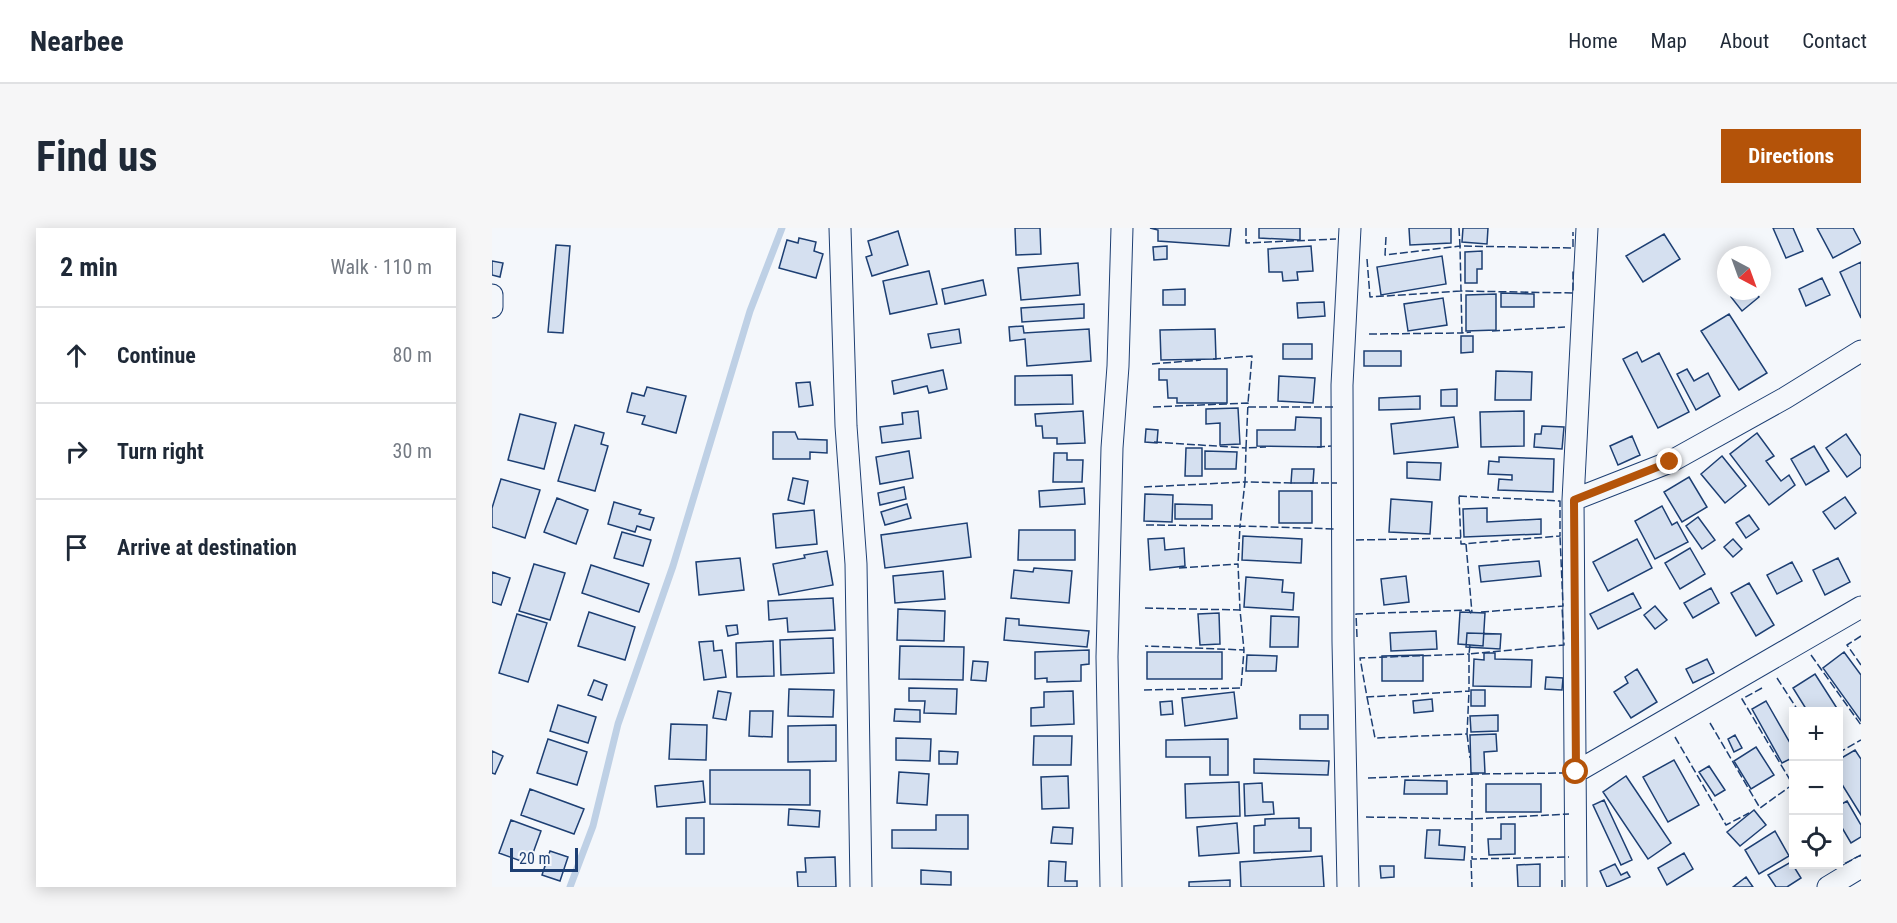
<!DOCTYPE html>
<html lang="en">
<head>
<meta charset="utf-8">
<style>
  body { margin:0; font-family:"Roboto Condensed",sans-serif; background:#f6f6f7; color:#1f2937 }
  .controls { position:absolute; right:18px; bottom:18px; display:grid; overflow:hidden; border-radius:0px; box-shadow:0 3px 15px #0003 }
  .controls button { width:54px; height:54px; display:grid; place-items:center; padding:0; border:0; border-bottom:2px solid #e0e1e3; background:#fff; color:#1f2937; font:30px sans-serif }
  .compass { position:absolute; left:1225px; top:18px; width:54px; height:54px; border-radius:50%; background:#fff; box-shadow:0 3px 15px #0003; rotate:139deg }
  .scale { position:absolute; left:18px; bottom:15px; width:68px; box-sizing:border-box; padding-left:6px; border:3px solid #1d3f73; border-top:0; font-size:16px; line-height:21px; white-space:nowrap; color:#1d3f73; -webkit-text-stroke:4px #f4f7fb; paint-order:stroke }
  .stop { position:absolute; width:18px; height:18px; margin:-14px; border:4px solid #b45309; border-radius:50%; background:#fff }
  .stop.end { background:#b45309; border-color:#fff; box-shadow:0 2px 6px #0008 }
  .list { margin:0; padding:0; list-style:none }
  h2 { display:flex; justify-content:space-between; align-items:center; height:78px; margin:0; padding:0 24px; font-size:26px }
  h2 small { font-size:20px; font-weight:400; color:#747a83 }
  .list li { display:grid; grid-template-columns:39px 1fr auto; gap:18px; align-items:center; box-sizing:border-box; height:96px; padding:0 24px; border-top:2px solid #e0e1e3 }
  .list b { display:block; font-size:22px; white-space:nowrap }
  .list em { font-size:20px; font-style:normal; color:#747a83 }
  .icon { flex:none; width:33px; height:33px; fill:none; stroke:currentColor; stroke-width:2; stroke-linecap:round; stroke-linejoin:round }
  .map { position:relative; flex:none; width:1369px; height:659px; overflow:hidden; border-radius:0px }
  header { display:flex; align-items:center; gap:36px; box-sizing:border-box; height:84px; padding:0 30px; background:#fff; border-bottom:2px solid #e0e1e3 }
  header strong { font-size:28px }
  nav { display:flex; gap:33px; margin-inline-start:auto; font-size:21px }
  .intro { display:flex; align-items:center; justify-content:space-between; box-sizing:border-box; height:144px; padding:0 36px }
  h1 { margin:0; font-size:42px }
  .button { padding:15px 27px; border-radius:0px; background:#b45309; color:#fff; font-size:21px; font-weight:700 }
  main { display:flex; gap:36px; padding:0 36px }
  aside { flex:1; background:#fff; border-radius:0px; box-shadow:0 3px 15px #0003 }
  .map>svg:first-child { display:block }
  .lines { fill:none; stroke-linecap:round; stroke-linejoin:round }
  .stream { stroke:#bed0e5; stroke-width:7 }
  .building { fill:#d5e0f0; stroke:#1d3f73; stroke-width:1.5 }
  .street-casing { stroke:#1d3f73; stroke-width:23 }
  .street { stroke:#f4f7fb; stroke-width:21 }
  .fence { stroke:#1d3f73; stroke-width:1.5; stroke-dasharray:8 3; stroke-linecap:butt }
  .route { stroke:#b45309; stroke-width:8 }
</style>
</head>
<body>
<header>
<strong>Nearbee</strong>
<nav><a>Home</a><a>Map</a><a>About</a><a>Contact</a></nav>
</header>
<div class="intro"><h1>Find us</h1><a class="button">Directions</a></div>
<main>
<aside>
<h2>2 min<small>Walk · 110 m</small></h2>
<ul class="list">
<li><svg class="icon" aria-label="ahead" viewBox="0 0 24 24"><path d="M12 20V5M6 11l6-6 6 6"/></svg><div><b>Continue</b></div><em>80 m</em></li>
<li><svg class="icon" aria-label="right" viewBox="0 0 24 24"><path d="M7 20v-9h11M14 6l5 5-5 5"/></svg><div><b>Turn right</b></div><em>30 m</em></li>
<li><svg class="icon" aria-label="arrive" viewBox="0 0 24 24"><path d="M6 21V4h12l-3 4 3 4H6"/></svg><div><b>Arrive at destination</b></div></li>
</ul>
</aside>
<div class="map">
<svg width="1369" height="659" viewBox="0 0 1369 659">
  <rect width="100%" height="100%" fill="#f4f7fb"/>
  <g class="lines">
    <path class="stream" d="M78,659L101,598L126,496L181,338L258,83L290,0"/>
  </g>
  <path class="building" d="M523,0H548L549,26L524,27Z
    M658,0H739L737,18L666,13V2Z
    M767,0H808V12L767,10Z
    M917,0H959V15L918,17Z
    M971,0H996L995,16L970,14Z
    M1281,0H1301L1311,23L1294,30Z
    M1325,0H1361L1369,15L1341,30Z
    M406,3L416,37L380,48L374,29L380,27L376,13Z
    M1172,6L1188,31L1151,54L1134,28Z
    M307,10L324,14L322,23L331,26L324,50L287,40L295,12L306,15Z
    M64,17L78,18L71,105L56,104Z
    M675,18V31L662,32L661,19Z
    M819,18L821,43L805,44L806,52L791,53L790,44H777L776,21Z
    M990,23V41H985V55H973V24Z
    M950,28L954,56L889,67L885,39Z
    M0,33L11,35L8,49L0,47Z
    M1369,34V90L1348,44Z
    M586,35L588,67L529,72L526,40Z
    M437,43L445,76L398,86L391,53Z
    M1330,50L1338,67L1314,78L1307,61Z
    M491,52L494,67L453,76L450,61Z
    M693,61V77H671V62Z
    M1247,63H1262L1267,69L1250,83L1239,69Z
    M1009,65L1042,66V79H1009Z
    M1004,66V102L974,103V67Z
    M951,70L955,97L916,103L912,76Z
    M832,74L833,88L806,90L805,75Z
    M592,76V90L530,94L529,80Z
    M1237,86L1275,145L1247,162L1209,103Z
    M531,98L532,105L597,101L599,133L535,138L533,111L518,113L517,99Z
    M467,101L469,115L439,120L436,106Z
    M723,101L724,131L669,132L668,102Z
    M969,108H981V124L969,125Z
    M791,116H820V131H791Z
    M872,123H909V138H872Z
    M1145,124L1150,134L1167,125L1197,184L1166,200L1131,131Z
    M667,141H735V175H685V170H676L675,152H667Z
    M1195,141L1202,153L1216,145L1228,168L1204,182L1185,146Z
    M451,142L455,161L437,165L435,158L402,166L400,153Z
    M1004,143L1040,144L1039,172H1003Z
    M580,147L581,176L523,177V148Z
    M787,148L823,150L821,175L786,173Z
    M318,154L321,177L307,179L304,155Z
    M155,159L194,168L184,205L150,196L153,188L135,184L140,165L152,168Z
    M965,161V178H949V162Z
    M928,168V181L887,182V170Z
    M746,180L748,216L728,217V195L714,196V181Z
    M426,183L429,210L390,215L388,199L411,196L410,185Z
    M591,183L593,215L565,216V210H551L550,198H544L543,186Z
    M1032,183V218L989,219L988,184Z
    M28,186L64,195L52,241L16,232Z
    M804,189L829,190V219L765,218V202H803Z
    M962,189L966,219L902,226L899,196Z
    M83,197L112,205L109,216L116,218L103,263L66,253Z
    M1050,198L1072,199L1070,221L1042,219L1043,206H1049Z
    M654,201L666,202L665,215L653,214Z
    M281,204H303L306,211L335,212V225L318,224V231H281Z
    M1265,205L1282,228L1274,233L1289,253L1297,247L1303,257L1277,277L1238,226Z
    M1354,206L1369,228V239L1355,249L1334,220Z
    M1140,208L1148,227L1126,237L1118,218Z
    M1322,218L1337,243L1314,257L1299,231Z
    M694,220H710V248H693Z
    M417,223L421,250L388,256L384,229Z
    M713,223L745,224L744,241H713Z
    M562,225H575V232H591L590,254H561Z
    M1230,228L1254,258L1233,275L1209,246Z
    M1007,229L1062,231L1061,264L1006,262L1007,251L1020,252V247L996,246L997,233L1007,234Z
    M915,234L949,235L948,252L915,250Z
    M800,241H822L821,255H799Z
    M1197,249L1215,279L1190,294L1172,264Z
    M301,250L316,253L312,276L296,272Z
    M9,251L48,262L33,310L0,299V280Z
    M412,259L414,271L388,277L386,265Z
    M592,260L593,276L548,279L547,263Z
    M787,263H820V295H787Z
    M653,266L681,267L680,294L652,293Z
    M1353,269L1364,285L1343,301L1331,284Z
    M65,270L96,282L84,316L52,304Z
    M899,271L940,274L938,306L897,304Z
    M122,274L149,282L147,286L162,290L158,302L145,298L143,304L116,296Z
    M415,276L419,290L393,297L389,284Z
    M683,276L720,277V291H683Z
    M1170,278L1180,297L1185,294L1196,314L1163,331L1143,293Z
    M995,280V294L1049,291V306L972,309L971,281Z
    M322,282L325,316L284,320L281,286Z
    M1257,287L1267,301L1254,310L1244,295Z
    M1206,289L1223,312L1210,321L1194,298Z
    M475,295L479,329L393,340L389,307Z
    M527,302H583V332H526Z
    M130,304L159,312L151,338L122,330Z
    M751,308L810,311L809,335L750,332Z
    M672,310L673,322L692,320L693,338L658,342L656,311Z
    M1145,311L1160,340L1116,363L1101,334Z
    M1241,311L1250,321L1241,329L1232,319Z
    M1198,320L1213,346L1188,361L1173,335Z
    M335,323L341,357L287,367L281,336L313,330L312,327Z
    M248,330L252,362L207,367L204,334Z
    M1346,330L1358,354L1333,367L1321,342Z
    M1047,333L1049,348L989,354L987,338Z
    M1300,334L1310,353L1285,366L1275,347Z
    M42,336L73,345L58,392L27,383Z
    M99,337L157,356L147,384L90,365Z
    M542,340L580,343L577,375L519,370L522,342L541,344Z
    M451,343L453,371L403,375L401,348Z
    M0,344L18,350L9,377L0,374Z
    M914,348L917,374L892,377L889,351Z
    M754,349L791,352L790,364L802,365L801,382L752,379Z
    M1257,355L1282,397L1264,408L1239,365Z
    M1219,360L1227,375L1201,390L1192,375Z
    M1141,365L1149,380L1106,401L1098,386Z
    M341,370L343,402L296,404L295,390L277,392L276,373Z
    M1163,378L1175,392L1163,401L1152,387Z
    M406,381L453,383L452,413L405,412Z
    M97,384L143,399L133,432L86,418Z
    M968,384L993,385L991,418L966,416Z
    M727,385L728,416L708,417L706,386Z
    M25,386L55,395L36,454L7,445Z
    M779,388L807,389L806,419H778Z
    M514,390L527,391V397L597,403L595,419L512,412Z
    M245,397L246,406L236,408L234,398Z
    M944,403L945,421L899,423L898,405Z
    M975,405L1009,406L1008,421L974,419Z
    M341,410L342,445L289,447L288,412Z
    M221,413L222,423L230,422L234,449L212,452L207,414Z
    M281,413L282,448L245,449L244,415Z
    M408,418L472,419L471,452L407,451Z
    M597,422V436L589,437V453L555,454V450L543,451V424Z
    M655,424H730V451H655Z
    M1352,424L1369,447V493L1331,440Z
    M992,425H1003V431L1040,432L1039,459L981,458L982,431L992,432Z
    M755,427L785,428L784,443H754Z
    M931,427V453H890V428Z
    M1215,431L1222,445L1201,455L1194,441Z
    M481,433L496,434L494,453L479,452Z
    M1145,441L1165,474L1139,490L1122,464L1136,455L1133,449Z
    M1323,446L1348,485L1346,486V484H1316L1301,460Z
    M1054,449L1071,450L1070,462L1053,461Z
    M102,452L115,457L110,472L96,467Z
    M417,460L465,461L464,486L432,485L433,473H417Z
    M297,461L342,462L341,489L296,488Z
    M979,462H993V478H979Z
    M226,463L239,465L234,492L221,490Z
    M581,463L582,496L539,498V480L552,479V464Z
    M742,464L745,490L693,498L690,470Z
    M940,471L941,483L922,485L921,473Z
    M680,473L681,486L669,487L668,474Z
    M1274,473L1302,522V529L1290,535L1260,481Z
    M66,477L104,489L96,515L58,503Z
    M403,481L428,482V494L402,493Z
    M258,483H281L280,509L257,508Z
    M808,487H836V501H808Z
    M1006,487V503L979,504L978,488Z
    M179,496L215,497L214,532L177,531Z
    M344,497V533L296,534V498Z
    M1004,506L1005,523L992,524L993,545H979L978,507Z
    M1243,507L1250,520L1242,524L1236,511Z
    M542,508H580L579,537H541Z
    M404,510L439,511L438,533L404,532Z
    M56,511L95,524L85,557L45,545Z
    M736,511V547H718V529H674V512Z
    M1264,519L1282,547L1259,561L1242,533Z
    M1363,522L1369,531V587L1346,550V532Z
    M0,523L11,528L3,546L0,545Z
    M447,523L466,524L465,536H447Z
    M762,531L837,533L836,547L762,545Z
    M1182,532L1207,577L1176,594L1151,549Z
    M1217,538L1233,562L1223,568L1207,544Z
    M218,542H318V577L218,576Z
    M407,544L437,546L435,577L405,575Z
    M576,548L577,580L550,581L549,549Z
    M1134,548L1179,615L1156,631L1111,564Z
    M913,552L955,553V566H912Z
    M211,553L213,574L165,579L163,558Z
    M747,554L748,588L694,590L693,556Z
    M770,555L771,574H781L782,586L753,588L752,556Z
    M994,556H1049V584H994Z
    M38,561L92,581L82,606L29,587Z
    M1112,572L1140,632L1129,637L1101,577Z
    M1355,573L1369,597V609L1359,615L1346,593V578Z
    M297,581L328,583L327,599L296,597Z
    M1262,582L1274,597L1248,618L1235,604Z
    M444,587H476V621L400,620V602H444Z
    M194,590H212V626H194Z
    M807,590V600H819V623L762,625V598L773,597V591Z
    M19,592L49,603L37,636L7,625Z
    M745,595L747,625L707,628L705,599Z
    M1009,596H1023V626L997,627L996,611H1009Z
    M561,599L581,600L580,616L559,615Z
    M935,602H948L947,617L973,619L972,632L933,630Z
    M1283,603L1297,628L1267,646L1253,622Z
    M58,623L76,629L68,653L50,647Z
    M1192,625L1201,641L1175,657L1166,640Z
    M830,628L832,659H749L748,634Z
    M343,629L344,659H306L305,644H314L313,630Z
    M557,633L574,634L573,653H585V659H556Z
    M1299,634L1309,650L1295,659H1284L1276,647Z
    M1048,636V659H1026L1025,637Z
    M1123,636L1129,647L1135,644L1138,649L1115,659L1108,643Z
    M888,638H902V649L889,650Z
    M429,642L459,644V657L429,656Z
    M1254,649L1261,659H1241Z
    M738,652V659H697V654Z"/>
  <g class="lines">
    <defs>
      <path id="street" d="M348,0L354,198L364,336L369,659
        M0,67V79
        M1081,272L1178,234L1293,170L1369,123
        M1084,544L1369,379
        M619,659L615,429L620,220L626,138L630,0
        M856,659L851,414L850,157L858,0
        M1084,659L1081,272L1095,0
        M1336,659L1369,639"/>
    </defs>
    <use href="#street" class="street-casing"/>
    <use href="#street" class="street"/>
    <path class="fence" d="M754,0V15L844,11
      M967,0L968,18L1081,20V4
      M894,9L893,27L968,18L969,63L1081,65V43
      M875,31L878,69L969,63L970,105L979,104
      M1000,103L1073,99
      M877,106L970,105
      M721,131L760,128L756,175
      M660,136L709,132
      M661,179L756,175L754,220L774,219
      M756,179H843
      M662,214L754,220L753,254L803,255
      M825,219L839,218
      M818,255H845
      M652,259L753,254L748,298L844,301
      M967,268L1068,273V308L969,316Z
      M654,297L748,298L746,336
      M864,312L969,310
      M974,316L980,385
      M687,340L746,336L748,382
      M653,380L748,382L752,422
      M989,384L1071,378L1068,308
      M1369,408L1355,417L1369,437
      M865,409L864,386L977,382L980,387
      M978,417L977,426L1072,417L1070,378
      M977,426V463L875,469L868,430Z
      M1319,427L1369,497
      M1285,450L1307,484
      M1270,460L1250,471L1301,557
      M652,462L749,460L752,422L653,418
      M875,469L883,510L975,506L977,463
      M1218,495L1268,580L1300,557L1302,559
      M975,506L978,530
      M1183,509L1234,597L1257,585
      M1346,525L1369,512
      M1075,545L980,546V591L1077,586
      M876,550L980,546L979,545
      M874,589L980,591V631L1077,629
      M1346,628L1352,636L1369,627
      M979,632L980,659
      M1070,659V652"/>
  </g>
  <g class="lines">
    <path class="route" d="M1084,544L1082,272L1178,234"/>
  </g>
</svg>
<div class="controls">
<button>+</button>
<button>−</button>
<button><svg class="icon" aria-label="locate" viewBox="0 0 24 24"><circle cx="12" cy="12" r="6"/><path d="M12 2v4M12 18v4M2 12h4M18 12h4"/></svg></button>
</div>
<svg class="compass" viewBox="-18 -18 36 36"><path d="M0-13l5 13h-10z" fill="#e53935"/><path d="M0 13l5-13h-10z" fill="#747a83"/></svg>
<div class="scale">20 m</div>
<div class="stop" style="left:1084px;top:544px"></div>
<div class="stop end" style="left:1178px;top:234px"></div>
</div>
</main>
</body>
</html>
